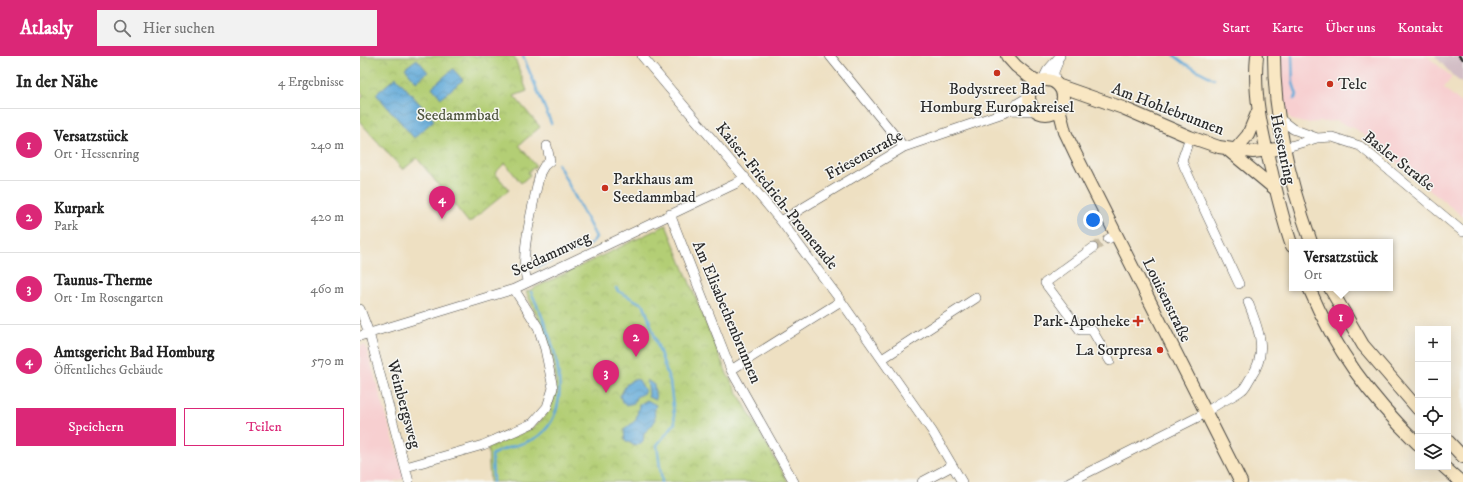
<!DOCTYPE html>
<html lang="de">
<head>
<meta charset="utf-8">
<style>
  body { margin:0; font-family:"IM FELL DW Pica",serif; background:#f2f2f2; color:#222 }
  .controls { position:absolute; right:12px; bottom:12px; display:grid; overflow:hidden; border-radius:0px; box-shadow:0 4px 16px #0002 }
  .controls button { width:36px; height:36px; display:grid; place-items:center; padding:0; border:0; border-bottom:1px solid #e0e0e0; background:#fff; color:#222; font:20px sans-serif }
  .you { position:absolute; left:733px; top:164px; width:14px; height:14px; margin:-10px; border:3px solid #fff; border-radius:50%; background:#1a73e8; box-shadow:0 0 0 6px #1a73e833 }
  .badge { display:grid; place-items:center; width:26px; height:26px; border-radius:50%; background:#db2777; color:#fff; font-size:13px; font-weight:700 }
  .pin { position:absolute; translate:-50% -33px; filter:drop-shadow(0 1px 2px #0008) }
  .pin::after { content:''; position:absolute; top:21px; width:14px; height:12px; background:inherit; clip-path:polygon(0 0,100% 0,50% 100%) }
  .popup { position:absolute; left:929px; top:183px; width:104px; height:52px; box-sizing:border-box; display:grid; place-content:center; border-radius:0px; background:#fff; filter:drop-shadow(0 1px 3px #0005); font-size:13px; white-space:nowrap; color:#767676 }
  .popup b { font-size:15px; color:#222 }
  .popup::after { content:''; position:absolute; left:50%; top:100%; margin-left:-8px; border:8px solid transparent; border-top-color:#fff }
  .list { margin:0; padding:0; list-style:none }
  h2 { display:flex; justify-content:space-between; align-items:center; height:52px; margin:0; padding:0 16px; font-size:17px }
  h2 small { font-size:13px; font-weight:400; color:#767676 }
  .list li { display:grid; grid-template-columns:26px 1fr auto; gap:12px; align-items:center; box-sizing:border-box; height:72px; padding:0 16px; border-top:1px solid #e0e0e0 }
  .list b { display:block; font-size:15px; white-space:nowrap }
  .list p { margin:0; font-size:13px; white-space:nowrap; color:#767676 }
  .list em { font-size:13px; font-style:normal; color:#767676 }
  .actions { display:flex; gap:8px; padding:12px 16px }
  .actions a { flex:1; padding:9px 0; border:1px solid #db2777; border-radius:0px; text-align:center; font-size:14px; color:#db2777 }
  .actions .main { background:#db2777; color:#fff }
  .icon { flex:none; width:22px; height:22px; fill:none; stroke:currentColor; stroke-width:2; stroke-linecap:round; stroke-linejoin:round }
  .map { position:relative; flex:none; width:1103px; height:426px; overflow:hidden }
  header { display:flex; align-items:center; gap:24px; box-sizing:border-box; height:56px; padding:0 20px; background:#db2777; color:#fff }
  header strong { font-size:19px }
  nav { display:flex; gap:22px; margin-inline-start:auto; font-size:14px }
  .search { width:280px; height:36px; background:#f2f2f2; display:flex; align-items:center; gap:10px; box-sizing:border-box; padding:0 14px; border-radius:0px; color:#767676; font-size:15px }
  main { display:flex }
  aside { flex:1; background:#fff }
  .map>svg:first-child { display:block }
  .built { fill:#f7cfd0 }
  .railway { fill:#d2bdc5 }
  .park { fill:url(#park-crowns); stroke:#6f7c50 }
  .water { fill:url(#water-waves); stroke:#466a82 }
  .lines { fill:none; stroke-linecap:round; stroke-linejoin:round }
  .stream { stroke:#60a9d8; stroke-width:2.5 }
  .street-tunnel { stroke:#c7bca4; stroke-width:9; stroke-dasharray:9 4.5; stroke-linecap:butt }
  .street-casing { stroke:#484642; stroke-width:10 }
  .secondary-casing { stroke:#484642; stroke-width:14 }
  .street { stroke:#fff; stroke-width:9 }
  .secondary { stroke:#f9e7c3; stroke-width:12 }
  .rail { stroke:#2b2b2b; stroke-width:2.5 }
  .poi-dot { fill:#c8321e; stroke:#f6f6f2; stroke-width:1.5 }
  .labels { text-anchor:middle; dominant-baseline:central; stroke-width:3; stroke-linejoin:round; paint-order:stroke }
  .poi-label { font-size:16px; fill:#2b2b2b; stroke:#f6f6f2; text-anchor:start }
  .street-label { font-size:16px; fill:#2b2b2b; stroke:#f6f6f2 }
  .park-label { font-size:16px; fill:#4d543d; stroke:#f6f6f2 }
</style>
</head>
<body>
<header>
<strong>Atlasly</strong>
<div class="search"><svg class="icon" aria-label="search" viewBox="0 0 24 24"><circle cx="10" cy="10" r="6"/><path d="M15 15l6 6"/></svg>Hier suchen</div>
<nav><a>Start</a><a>Karte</a><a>Über uns</a><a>Kontakt</a></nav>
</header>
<main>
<aside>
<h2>In der Nähe<small>4 Ergebnisse</small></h2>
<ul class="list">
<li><span class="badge">1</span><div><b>Versatzstück</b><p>Ort · Hessenring</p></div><em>240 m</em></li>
<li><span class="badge">2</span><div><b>Kurpark</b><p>Park</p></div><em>420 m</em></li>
<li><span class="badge">3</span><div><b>Taunus-Therme</b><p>Ort · Im Rosengarten</p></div><em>460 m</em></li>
<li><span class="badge">4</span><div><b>Amtsgericht Bad Homburg</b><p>Öffentliches Gebäude</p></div><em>570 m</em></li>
</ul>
<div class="actions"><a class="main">Speichern</a><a>Teilen</a></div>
</aside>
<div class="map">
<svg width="1103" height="426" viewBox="0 0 1103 426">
  <defs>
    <pattern id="park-crowns" width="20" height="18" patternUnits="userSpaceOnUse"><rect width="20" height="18" fill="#b3ce74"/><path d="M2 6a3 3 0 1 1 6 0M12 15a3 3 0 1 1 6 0" fill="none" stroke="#9ab165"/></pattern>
    <pattern id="water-waves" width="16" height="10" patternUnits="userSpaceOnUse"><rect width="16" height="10" fill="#60a9d8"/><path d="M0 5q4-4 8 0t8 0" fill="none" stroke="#4f8aaf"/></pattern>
  </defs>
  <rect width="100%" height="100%" fill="#f6f6f2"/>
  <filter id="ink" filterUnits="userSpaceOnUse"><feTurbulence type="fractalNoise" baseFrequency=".025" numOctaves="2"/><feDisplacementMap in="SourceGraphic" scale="8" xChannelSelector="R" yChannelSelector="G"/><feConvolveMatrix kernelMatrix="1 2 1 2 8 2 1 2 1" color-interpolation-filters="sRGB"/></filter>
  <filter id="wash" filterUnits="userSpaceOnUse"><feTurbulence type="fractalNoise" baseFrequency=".012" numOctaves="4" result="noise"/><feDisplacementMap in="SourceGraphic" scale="16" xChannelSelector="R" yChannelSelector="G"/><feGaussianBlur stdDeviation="0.9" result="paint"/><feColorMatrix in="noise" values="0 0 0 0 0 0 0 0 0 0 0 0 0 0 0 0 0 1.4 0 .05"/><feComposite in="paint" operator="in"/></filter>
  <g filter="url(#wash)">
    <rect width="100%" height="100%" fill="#eee0c2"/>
    <path class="built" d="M919,0H1067L1092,21L1084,32L1103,48V161L996,73L976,65L944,67L932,64L926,57L920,43Z
      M5,288L45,422L32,426H0V290Z"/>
    <path class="railway" d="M1075,0H1103V28L1094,21Z"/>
    <path class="park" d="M0,0H154L167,35L154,40L180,71L159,89L176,110L168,116L170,119L161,127L145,107L135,117L149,134L109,167L57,102L43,114L0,66V43L4,40L0,35Z
      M306,169L367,318L428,426H130L128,391C142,385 165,378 176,369C217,336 183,274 166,236Z"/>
    <path class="water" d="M57,3L68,16L56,26L45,12Z
      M93,13L103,24L81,42L72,31Z
      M36,21L74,64L54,82L16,38Z
      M273,323L279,324L285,335L283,338L276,341L274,347L267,349L262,346L260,340L266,329Z
      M287,324L294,329L296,344L288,341L289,338Z
      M287,344L296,349C291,363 302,362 284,377L283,386L275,390L265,384L264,374L276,364L279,349Z"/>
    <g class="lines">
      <path class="stream" d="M163,0L191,67
        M815,0L827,9L854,23
        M932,0L933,27L937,39L934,43
        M177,211L231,188L236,181L198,108
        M256,232L258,235L284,249L310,326L315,367L297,389L302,426
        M133,426L132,399C145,390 168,389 180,379C220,345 189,274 171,236"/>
    </g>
  </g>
  <g filter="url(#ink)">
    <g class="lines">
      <path class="street-tunnel" d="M733,192L748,183"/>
      <defs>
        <path id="street" d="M282,0L421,165L481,245L572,375L602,426
          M470,0L544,91
          M683,23L687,15L700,0
          M695,25L694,16L698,6
          M652,54L658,47L668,41
          M920,63L933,73L957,82
          M830,81L822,104L824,110L879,228
          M924,92L957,82L972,81L1000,90L1103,176
          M310,158L371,314L434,426
          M421,165L544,91L652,54L676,55
          M748,183L757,178
          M733,192L685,227L720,274H732L750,305
          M168,226C157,207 175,141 180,117L184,110L190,105L187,90
          M0,253L9,277L49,426
          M0,280L154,233L375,128L385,121
          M522,303L616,242
          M371,314L481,245
          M46,411L123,389L162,372L173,367L187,351L193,332L185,293L178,271L154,233
          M562,426L592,410
          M709,426L846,357C858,345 871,343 882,334C886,331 888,325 891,321C909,295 898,272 888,246"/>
        <path id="secondary" d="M647,0L656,10L676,26
          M897,0C893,38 902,76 911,113C917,138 923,165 932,190
          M914,0C914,63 930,127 951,186
          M669 41a17 17 0 1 1 34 0a17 17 0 1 1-34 0Z
          M700,30L763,52L830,81L859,91L893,96L924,92
          M699,52L705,76L715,97L881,426
          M868,94L915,133
          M875,94L888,79L898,55
          M949,232C976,295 1009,340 1058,388
          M970,232L1003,289L1058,353
          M1088,385L1103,401
          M1084,411L1101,426"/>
      </defs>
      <use href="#street" class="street-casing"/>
      <use href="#secondary" class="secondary-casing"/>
      <use href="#street" class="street"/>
      <use href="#secondary" class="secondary"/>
      <path class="rail" d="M1099,0L1103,3"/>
    </g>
  </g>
  <g class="poi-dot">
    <circle cx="637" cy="17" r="4"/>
    <circle cx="970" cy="28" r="4"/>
    <circle cx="245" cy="132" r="4"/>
    <path d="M776 259h4v4h4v4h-4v4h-4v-4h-4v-4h4z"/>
    <circle cx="800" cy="294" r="4"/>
  </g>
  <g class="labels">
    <g class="poi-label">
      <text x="978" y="28">Telc</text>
      <text x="637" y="33" text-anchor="middle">Bodystreet Bad<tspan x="637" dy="18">Homburg Europakreisel</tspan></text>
      <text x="253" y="123">Parkhaus am<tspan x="253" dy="18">Seedammbad</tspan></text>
      <text x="770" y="265" text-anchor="end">Park-Apotheke</text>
      <text x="792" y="294" text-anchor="end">La Sorpresa</text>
    </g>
    <g class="street-label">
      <text transform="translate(808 53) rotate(21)">Am Hohlebrunnen</text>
      <text transform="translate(923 93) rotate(78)">Hessenring</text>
      <text transform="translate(504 99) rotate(-29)">Friesenstraße</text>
      <text transform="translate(1039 105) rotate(38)">Basler Straße</text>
      <text transform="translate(417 140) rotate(51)">Kaiser-Friedrich-Promenade</text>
      <text transform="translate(191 198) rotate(-25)">Seedammweg</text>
      <text transform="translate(807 244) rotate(64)">Louisenstraße</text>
      <text transform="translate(367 256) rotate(67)">Am Elisabethenbrunnen</text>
      <text transform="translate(44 348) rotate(75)">Weinbergsweg</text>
    </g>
    <g class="park-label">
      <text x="98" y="59">Seedammbad</text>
    </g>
  </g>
</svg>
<div class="controls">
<button>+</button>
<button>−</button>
<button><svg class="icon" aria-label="locate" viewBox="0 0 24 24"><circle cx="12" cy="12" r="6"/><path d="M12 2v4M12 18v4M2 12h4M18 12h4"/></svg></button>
<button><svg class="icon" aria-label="layers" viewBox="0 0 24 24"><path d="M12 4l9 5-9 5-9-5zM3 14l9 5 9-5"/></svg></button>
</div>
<div class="you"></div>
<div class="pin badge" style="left:981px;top:281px">1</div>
<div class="popup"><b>Versatzstück</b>Ort</div>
<div class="pin badge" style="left:276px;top:301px">2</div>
<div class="pin badge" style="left:246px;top:337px">3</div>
<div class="pin badge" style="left:82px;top:163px">4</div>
</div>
</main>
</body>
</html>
